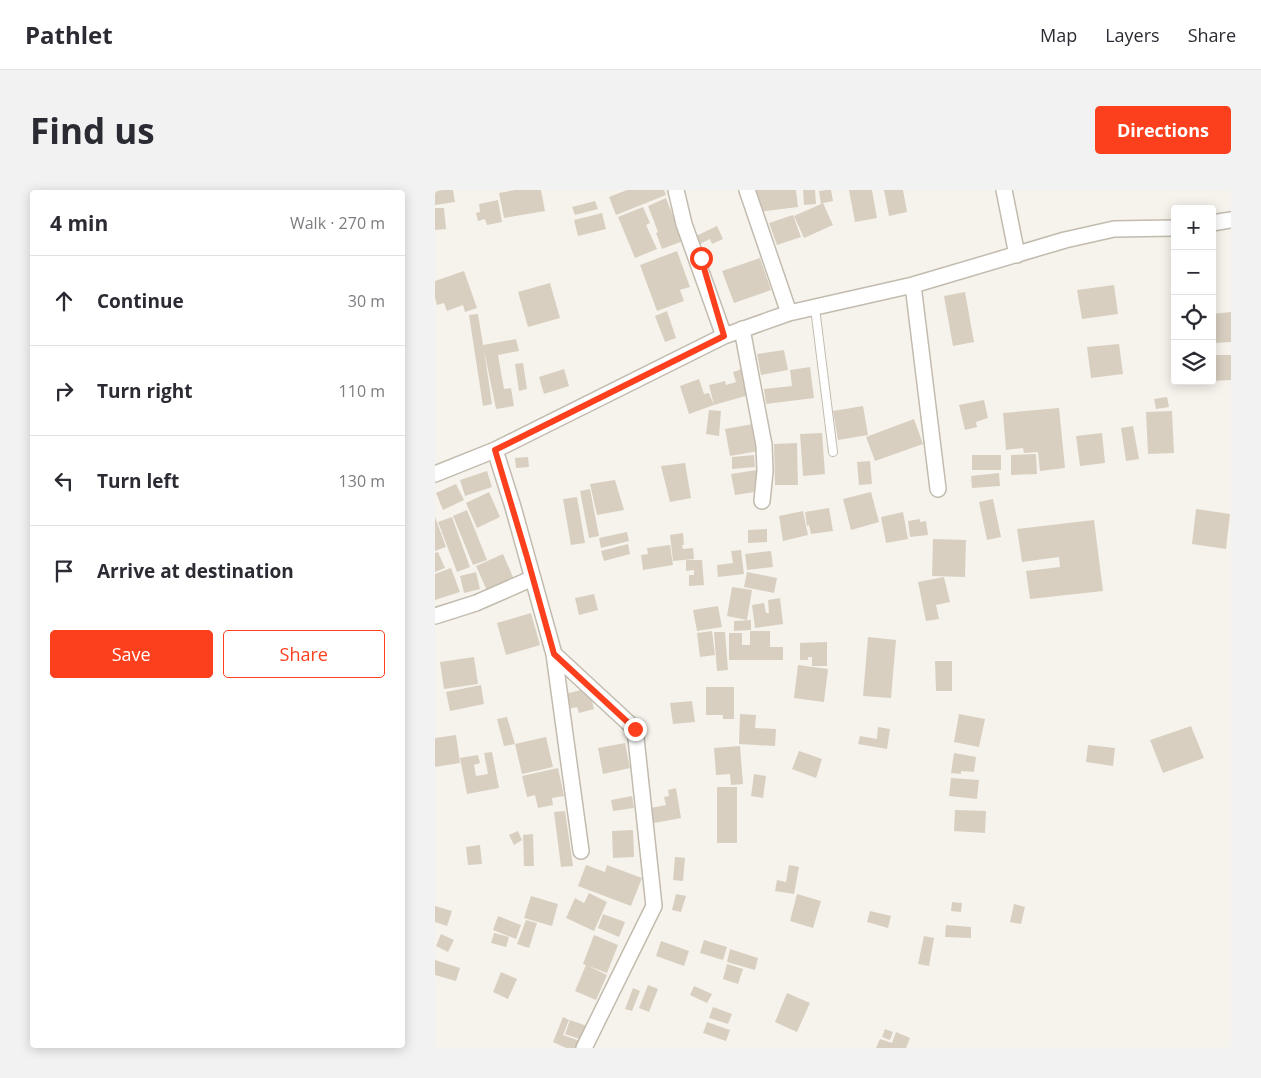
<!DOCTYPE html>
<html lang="en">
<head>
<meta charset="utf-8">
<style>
  body { margin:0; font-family:"Open Sans",sans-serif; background:#f2f2f3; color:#2b2b33 }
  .controls { position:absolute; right:15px; top:15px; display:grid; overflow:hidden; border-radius:5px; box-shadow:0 2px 12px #0003 }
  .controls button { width:45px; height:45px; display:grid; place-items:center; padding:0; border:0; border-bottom:1px solid #e1e1e2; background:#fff; color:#2b2b33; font:25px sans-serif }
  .stop { position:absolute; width:15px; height:15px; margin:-11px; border:4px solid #fc3f1d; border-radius:50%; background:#fff }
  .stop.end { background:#fc3f1d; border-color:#fff; box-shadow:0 1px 5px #0008 }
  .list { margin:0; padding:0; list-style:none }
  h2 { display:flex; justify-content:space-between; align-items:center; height:65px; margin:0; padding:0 20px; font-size:21px }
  h2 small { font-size:16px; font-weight:400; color:#7c7c81 }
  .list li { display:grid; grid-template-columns:32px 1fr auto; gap:15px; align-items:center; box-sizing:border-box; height:90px; padding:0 20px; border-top:1px solid #e1e1e2 }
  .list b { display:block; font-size:19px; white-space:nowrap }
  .list em { font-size:16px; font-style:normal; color:#7c7c81 }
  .actions { display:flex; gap:10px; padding:15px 20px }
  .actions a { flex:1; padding:11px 0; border:1px solid #fc3f1d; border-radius:5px; text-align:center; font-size:18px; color:#fc3f1d }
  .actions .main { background:#fc3f1d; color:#fff }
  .icon { flex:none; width:28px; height:28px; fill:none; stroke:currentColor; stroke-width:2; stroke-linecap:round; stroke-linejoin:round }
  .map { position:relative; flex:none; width:796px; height:858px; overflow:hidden; border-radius:5px }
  header { display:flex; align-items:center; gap:30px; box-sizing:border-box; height:70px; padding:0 25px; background:#fff; border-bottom:1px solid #e1e1e2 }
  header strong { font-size:24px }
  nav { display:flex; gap:28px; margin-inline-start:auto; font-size:18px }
  .intro { display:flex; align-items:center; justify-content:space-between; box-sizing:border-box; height:120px; padding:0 30px }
  h1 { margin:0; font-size:35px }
  .button { padding:12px 22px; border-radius:5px; background:#fc3f1d; color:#fff; font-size:18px; font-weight:700 }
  main { display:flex; gap:30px; padding:0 30px }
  aside { flex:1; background:#fff; border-radius:5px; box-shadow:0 2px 12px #0003 }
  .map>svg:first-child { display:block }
  .building { fill:#d8cfc1 }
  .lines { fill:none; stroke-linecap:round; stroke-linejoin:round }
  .service-casing { stroke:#c2bbae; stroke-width:10 }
  .minor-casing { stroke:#c2bbae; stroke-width:18 }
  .service { stroke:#fff; stroke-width:8 }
  .minor { stroke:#fff; stroke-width:15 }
  .route { stroke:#fc3f1d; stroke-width:6 }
</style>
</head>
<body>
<header>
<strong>Pathlet</strong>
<nav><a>Map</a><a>Layers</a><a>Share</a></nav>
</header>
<div class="intro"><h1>Find us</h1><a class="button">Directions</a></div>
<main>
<aside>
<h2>4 min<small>Walk · 270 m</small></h2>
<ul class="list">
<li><svg class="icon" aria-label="ahead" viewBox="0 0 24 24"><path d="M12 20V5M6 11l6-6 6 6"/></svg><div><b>Continue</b></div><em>30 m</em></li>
<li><svg class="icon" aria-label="right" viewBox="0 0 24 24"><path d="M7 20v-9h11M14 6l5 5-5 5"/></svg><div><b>Turn right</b></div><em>110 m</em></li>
<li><svg class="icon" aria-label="left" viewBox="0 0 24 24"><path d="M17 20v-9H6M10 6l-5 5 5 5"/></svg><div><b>Turn left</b></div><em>130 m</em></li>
<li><svg class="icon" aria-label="arrive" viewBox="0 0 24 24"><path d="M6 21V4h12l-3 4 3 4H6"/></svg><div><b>Arrive at destination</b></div></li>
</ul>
<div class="actions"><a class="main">Save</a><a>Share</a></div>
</aside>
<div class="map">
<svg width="796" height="858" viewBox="0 0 796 858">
  <rect width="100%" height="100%" fill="#f6f3ec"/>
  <path class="building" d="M9,0H18L20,12L0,15V1Z
    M80,0H106L110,21L69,28L64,3Z
    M192,0H229L231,5L181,25L174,7Z
    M321,0H361L363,17L323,22Z
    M368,0H380L381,14L369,15Z
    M391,0H396L398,11L388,13L398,35L369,48L359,26L386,14L384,1Z
    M414,0H437L442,28L420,32Z
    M449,0H468L472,22L454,26Z
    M231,8L248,51L227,59L221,43L223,42L213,16Z
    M63,10L67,32L52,35L50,29L43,31L41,23L45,22L44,14Z
    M160,11L163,19L140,25L137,17Z
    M208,17L215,33L211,35L222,59L200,68L183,27Z
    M0,18H9L11,39L0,40Z
    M167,23L171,39L143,46L139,30Z
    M358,25L366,47L342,55L334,33Z
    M282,36L288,49L277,54L275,49L265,54L261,46Z
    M242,61L255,97L245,100L249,111L222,121L205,75Z
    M325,68L336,100L299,113L287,81Z
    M29,81L42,118L30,122L28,115L12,121L9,113L2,115L0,108V91Z
    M115,93L125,128L93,137L83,102Z
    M679,95L683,124L647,129L642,100Z
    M530,102L539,152L518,156L509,106Z
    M232,121L241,148L230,152L220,126Z
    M796,122V152L777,153V124Z
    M43,124L48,155L81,149L84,161L63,165L69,199L76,198L79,216L61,219L49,160L57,214L48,216L34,125Z
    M684,154L688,184L656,188L652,157Z
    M349,160L353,180L326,185L322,164Z
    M777,165H796V190L777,191Z
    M88,173L92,199L84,201L80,174Z
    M375,177L379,208L331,214L329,199L357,196L355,180Z
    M129,179L134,196L109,204L104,187Z
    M307,179L314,205L279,215L274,195L290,191L291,195L301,192L298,182Z
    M264,189L269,204L274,203L279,215L254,224L245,196Z
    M732,207L734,217L721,219L719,209Z
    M549,210L553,228L541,232L542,237L530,240L524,215Z
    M428,216L433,245L403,250L398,221Z
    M624,218L630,278L605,281L603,262L589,263L588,258L571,260L568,223Z
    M274,220L286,221L284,246L271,244Z
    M737,221L739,263L713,264L711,222Z
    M479,229L488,254L440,271L431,247Z
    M318,234L324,261L295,266L290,239Z
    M698,236L704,269L691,271L686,238Z
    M387,243L390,284L368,286L365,244Z
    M667,243L670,273L645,276L641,246Z
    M362,253L363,295H340L339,254Z
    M601,264L602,284L576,285V265Z
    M319,265L320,277L297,279V267Z
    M537,265H566V280H537Z
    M93,267L94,277L81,278L80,268Z
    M435,271L437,294L424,295L422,272Z
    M250,273L256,308L235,312L226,276Z
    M322,280L326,301L300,305L296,284Z
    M52,281L57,297L30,306L25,290Z
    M564,283L565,296L537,298L536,286Z
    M180,290L189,320L162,325L155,294Z
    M21,294L29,310L8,320L1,303Z
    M155,299L164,346L154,348L145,301Z
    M54,302L65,327L42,338L31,313Z
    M436,302L444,332L416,340L408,309Z
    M142,307L150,353L136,355L128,309Z
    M558,309L566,347L552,350L544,312Z
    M394,318L398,341L376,344L374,335L372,336L370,322Z
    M761,319L795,324L791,359L757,354Z
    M32,320L52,370L38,375L18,326Z
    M368,321L373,345L348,351L344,326Z
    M468,322L473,349L451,353L446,327Z
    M0,327L11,357L0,361Z
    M17,327L35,377L22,382L3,332Z
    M485,329V332L491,331L493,345L475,347L473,331Z
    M659,330L668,401L595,409L591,381L625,377L624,367L587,372L582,339Z
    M332,339V352L313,353V340Z
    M192,342L194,351L166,358L164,348Z
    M248,343L249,355H247L248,359L258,358L259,369L238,371L235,345Z
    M498,349L531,350L530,387L497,386Z
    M193,354L195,364L169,371L166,361Z
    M235,355L238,375L208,380L206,365L213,364L212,358Z
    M306,360L309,384L283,387L282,375L298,373L296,361Z
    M336,361L338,377L312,380L310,364Z
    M3,362L10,378L0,382V363Z
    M68,364L81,394L54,405L41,376Z
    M251,370H267L269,395L254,396V385H259V380L251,381Z
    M16,378L25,402L0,410V384Z
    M41,382L45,399L29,403L25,386Z
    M312,382L342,388L339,403L309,397Z
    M509,387L515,412L501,415L504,429L491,431L483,392Z
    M297,397L317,400L312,430L292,426Z
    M159,404L163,420L144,425L140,408Z
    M345,408L348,434L320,438L317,415L329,413L331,423H334L333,410Z
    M283,416L287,437L262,441L258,420Z
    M96,423L105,455L71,465L62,433Z
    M316,430V440L299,441V431Z
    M277,441L280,465L265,467L262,443Z
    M315,441H335V457H348V470H294V443H307V455H315Z
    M279,442H290L293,480L282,481Z
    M433,447L461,450L456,508L428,506Z
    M392,452V476H377V467H373V470H365V453Z
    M39,467L43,494L9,499L5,472Z
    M500,471H517V501H501Z
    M363,475L393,479L389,512L359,508Z
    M46,495L49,514L15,521L11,502Z
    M271,497H299V529H288V525H271Z
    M154,498L159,519L144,523L142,517L133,519L130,504Z
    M257,511L260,532L238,534L235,513Z
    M305,524L321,525L320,538L341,539L340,556L304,554Z
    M524,524L550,529L544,557L519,552Z
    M72,527L80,554L69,556L62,529Z
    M756,536L769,568L728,583L715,550Z
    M443,537L455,539L452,559L423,554L425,546L442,549Z
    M21,545L25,573L0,577V548Z
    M111,547L118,577L87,584L80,554Z
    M190,553L195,578L168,584L163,558Z
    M653,555L680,558L678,576L651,572Z
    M305,556L308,594L296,595L295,584L281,585L279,558Z
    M364,561L387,569L381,588L357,579Z
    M57,562L64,598L32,604L25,568L43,565L45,573L39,575L41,586L53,584L49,563Z
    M519,563L541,567L539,582L526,581V584L516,583Z
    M123,578L129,606L117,608L118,615L103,618L100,605L92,607L87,586Z
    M319,584L331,586L328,608L316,606Z
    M516,588L544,590L542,609L514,606Z
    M282,597H302V653H282Z
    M241,598L246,628L214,634L211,619L231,615L229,607L234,606L233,600Z
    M197,606L199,618L178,621L176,610Z
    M520,620L551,621L550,643L519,641Z
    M130,621L138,676L126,677L119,622Z
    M198,640L199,667L178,668L177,641Z
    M83,641L87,650L79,655L74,645Z
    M98,644L99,676H89L88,645Z
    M45,655L47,674L33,675L31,657Z
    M240,667L250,668L248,691L238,690Z
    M151,675L170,682L172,675L207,688L196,716L143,696Z
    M354,675L364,677L359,704L340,701L342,690L351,692Z
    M154,703L172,712L159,741L131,728L140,708L149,713Z
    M241,704L251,706L246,722L237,720Z
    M362,704L386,711L378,738L355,731Z
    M96,706L123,714L117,736L89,728Z
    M517,712L527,713L526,722L516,721Z
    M579,714L590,717L586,734L575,732Z
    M0,716L17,721L12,736L0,732Z
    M435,721L456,726L453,738L432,732Z
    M168,724L190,732L184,747L163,738Z
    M63,726L86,735L81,749L58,740Z
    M91,730L102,733L94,758L82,754Z
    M511,735L536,737V748L510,747Z
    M59,743L74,747L71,757L56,753Z
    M6,744L19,750L13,762L1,756Z
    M159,745L183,755L172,783L148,774Z
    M489,746L499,748L494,776L483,774Z
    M269,750L292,757L288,770L265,763Z
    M226,751L254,761L249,776L221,766Z
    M295,759L323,768L320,780L292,772Z
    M0,770L25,778L21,791L0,785Z
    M292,774L308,779L303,794L288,789Z
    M151,775L172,785L161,810L140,801Z
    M66,782L82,789L73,809L58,802Z
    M213,795L223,799L214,822L204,818Z
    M259,796L277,804L272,813L255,805Z
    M198,798L205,801L197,821L190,819Z
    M352,803L375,813L362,842L340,832Z
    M278,817L297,824L293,834L274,828Z
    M128,827L134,830L128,845L148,852L146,858H131L118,852Z
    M135,830L152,836L147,850L130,844Z
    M272,832L295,840L291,851L268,843Z
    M450,839L458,842L455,850L447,847Z
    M461,842L475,848L471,858H441L445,849L457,853Z"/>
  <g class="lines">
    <defs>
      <path id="service" d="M380,118L398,262"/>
      <path id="minor" d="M241,0L249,34L289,146
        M312,0L354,123
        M569,0L582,65
        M777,33L796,30
        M478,95L503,299
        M307,139L329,255L330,281L327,311
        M60,260L78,317L119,464L146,661
        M0,284L60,260L289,146L354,123L478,95L630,50L679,39L740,38
        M0,426L41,413L98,388
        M119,464L200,539L219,716L149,858"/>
    </defs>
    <use href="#service" class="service-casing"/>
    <use href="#minor" class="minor-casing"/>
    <use href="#service" class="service"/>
    <use href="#minor" class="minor"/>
  </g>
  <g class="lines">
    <path class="route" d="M200,539L119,464L92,367L60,260L289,146L266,68"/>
  </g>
</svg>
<div class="controls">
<button>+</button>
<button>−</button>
<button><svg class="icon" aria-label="locate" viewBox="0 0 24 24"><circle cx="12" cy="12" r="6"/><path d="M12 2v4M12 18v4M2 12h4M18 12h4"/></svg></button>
<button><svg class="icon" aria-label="layers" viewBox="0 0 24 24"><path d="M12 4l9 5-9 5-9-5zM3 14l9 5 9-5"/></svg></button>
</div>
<div class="stop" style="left:266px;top:68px"></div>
<div class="stop end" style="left:200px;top:539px"></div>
</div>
</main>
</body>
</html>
